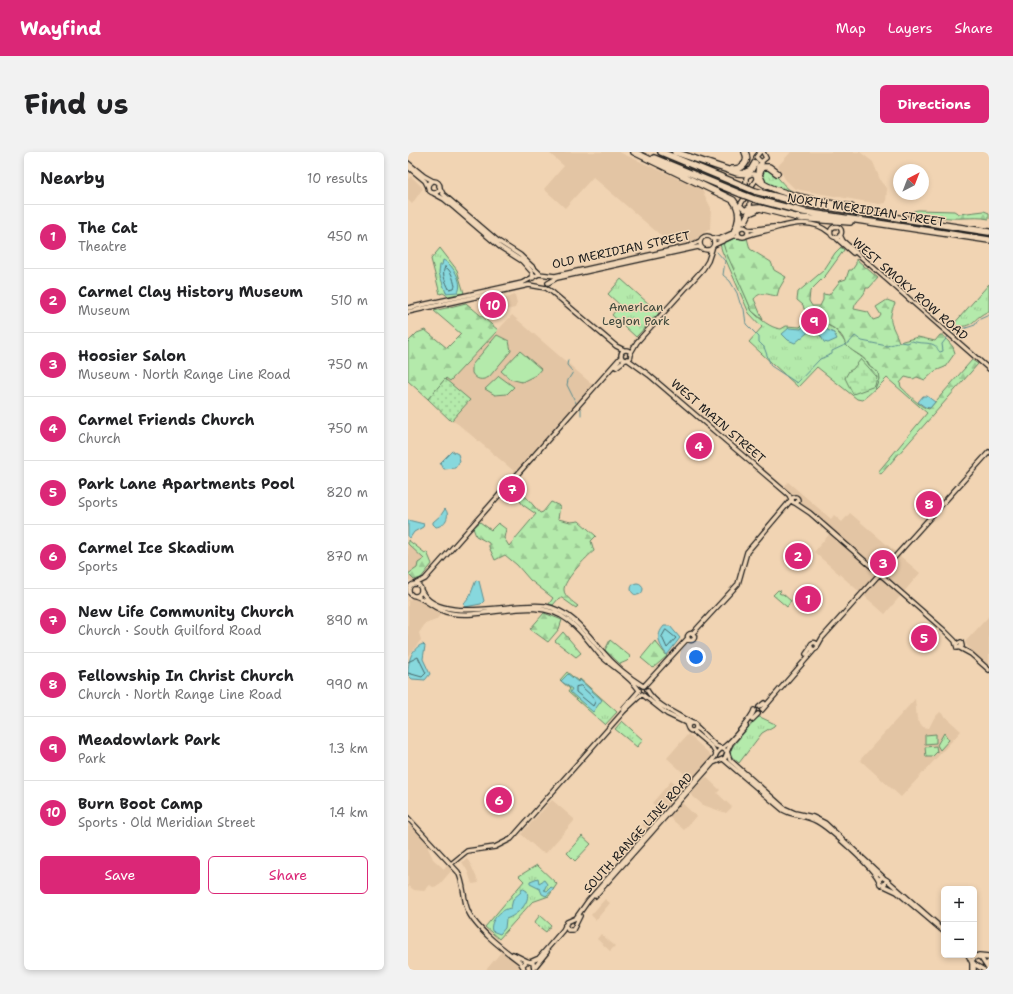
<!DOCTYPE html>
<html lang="en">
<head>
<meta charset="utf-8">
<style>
  body { margin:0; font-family:"Shantell Sans",sans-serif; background:#f2f2f2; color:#202124 }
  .controls { position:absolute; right:12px; bottom:12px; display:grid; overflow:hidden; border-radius:6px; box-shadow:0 2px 6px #0003 }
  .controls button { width:36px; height:36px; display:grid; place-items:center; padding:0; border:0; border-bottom:1px solid #e0e0e0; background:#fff; color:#202124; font:20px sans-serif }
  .compass { position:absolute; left:485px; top:12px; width:36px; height:36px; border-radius:50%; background:#fff; box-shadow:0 2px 6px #0003; rotate:42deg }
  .you { position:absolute; left:288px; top:505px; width:14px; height:14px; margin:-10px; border:3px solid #fff; border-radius:50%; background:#1a73e8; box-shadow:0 0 0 6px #1a73e833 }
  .badge { display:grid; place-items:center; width:26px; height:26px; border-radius:50%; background:#db2777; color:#fff; font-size:13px; font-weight:700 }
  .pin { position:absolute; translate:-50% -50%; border:2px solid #fff; box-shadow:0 1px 4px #0006 }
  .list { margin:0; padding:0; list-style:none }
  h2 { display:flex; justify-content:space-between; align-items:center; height:52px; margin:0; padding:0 16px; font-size:17px }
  h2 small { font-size:13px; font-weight:400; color:#757577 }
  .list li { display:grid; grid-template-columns:26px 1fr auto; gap:12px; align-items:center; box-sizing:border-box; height:64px; padding:0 16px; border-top:1px solid #e0e0e0 }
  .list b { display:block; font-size:15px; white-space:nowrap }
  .list p { margin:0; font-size:13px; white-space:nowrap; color:#757577 }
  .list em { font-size:13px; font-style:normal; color:#757577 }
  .actions { display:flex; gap:8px; padding:12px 16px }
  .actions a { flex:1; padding:9px 0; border:1px solid #db2777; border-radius:6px; text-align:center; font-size:14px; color:#db2777 }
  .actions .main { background:#db2777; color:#fff }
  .map { position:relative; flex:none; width:581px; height:818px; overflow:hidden; border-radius:6px }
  header { display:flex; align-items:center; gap:24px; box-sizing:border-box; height:56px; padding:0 20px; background:#db2777; color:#fff }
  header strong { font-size:19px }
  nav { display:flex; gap:22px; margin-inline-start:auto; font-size:14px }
  .intro { display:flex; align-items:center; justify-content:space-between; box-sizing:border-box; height:96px; padding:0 24px }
  h1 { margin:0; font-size:28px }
  .button { padding:10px 18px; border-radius:6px; background:#db2777; color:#fff; font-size:14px; font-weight:700 }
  main { display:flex; gap:24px; padding:0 24px }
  aside { flex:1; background:#fff; border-radius:6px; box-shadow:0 2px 6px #0003 }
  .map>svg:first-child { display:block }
  .built { fill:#e3c5a4 }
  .grass { fill:url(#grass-tufts); stroke:#688364 }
  .forest { fill:url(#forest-firs); stroke:#688364 }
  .wetland { fill:url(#wetland-marsh); stroke:#688364 }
  .garden { fill:url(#garden-dots); stroke:#688364 }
  .pitch { fill:#b4eaab; stroke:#688364 }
  .water { fill:#87d8dd; stroke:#5c8d90 }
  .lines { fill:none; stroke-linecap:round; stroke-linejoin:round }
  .shore { stroke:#476769; stroke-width:1 }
  .stream { stroke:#5c8d90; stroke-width:1 }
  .secondary-casing { stroke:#1c1c1c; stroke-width:6 }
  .highway-casing { stroke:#1c1c1c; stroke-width:8 }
  .secondary { stroke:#f0d6b7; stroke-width:3.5 }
  .highway { stroke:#f0d6b7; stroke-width:5.5 }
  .highway-bridge-casing { stroke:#1c1c1c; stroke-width:8; stroke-linecap:butt }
  .highway-bridge { stroke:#f0d6b7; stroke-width:5.5 }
  .labels { text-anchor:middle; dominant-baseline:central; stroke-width:3; stroke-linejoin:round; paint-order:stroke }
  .street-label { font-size:12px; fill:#1c1c1c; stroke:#f0d6b7 }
  .park-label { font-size:12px; fill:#3a4539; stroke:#f0d6b7 }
</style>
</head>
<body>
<header>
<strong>Wayfind</strong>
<nav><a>Map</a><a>Layers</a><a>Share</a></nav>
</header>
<div class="intro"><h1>Find us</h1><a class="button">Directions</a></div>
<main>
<aside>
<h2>Nearby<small>10 results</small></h2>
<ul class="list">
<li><span class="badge">1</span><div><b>The Cat</b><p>Theatre</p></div><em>450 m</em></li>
<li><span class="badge">2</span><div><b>Carmel Clay History Museum</b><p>Museum</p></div><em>510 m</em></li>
<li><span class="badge">3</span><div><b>Hoosier Salon</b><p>Museum · North Range Line Road</p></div><em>750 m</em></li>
<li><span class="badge">4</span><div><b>Carmel Friends Church</b><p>Church</p></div><em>750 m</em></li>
<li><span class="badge">5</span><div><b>Park Lane Apartments Pool</b><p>Sports</p></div><em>820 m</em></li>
<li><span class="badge">6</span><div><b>Carmel Ice Skadium</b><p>Sports</p></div><em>870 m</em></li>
<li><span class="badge">7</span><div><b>New Life Community Church</b><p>Church · South Guilford Road</p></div><em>890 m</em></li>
<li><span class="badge">8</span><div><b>Fellowship In Christ Church</b><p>Church · North Range Line Road</p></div><em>990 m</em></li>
<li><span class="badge">9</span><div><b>Meadowlark Park</b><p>Park</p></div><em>1.3 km</em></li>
<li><span class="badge">10</span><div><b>Burn Boot Camp</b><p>Sports · Old Meridian Street</p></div><em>1.4 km</em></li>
</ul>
<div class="actions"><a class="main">Save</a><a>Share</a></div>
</aside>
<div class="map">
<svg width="581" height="818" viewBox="0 0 581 818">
  <defs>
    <pattern id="grass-tufts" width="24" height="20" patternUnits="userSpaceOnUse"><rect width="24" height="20" fill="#b4eaab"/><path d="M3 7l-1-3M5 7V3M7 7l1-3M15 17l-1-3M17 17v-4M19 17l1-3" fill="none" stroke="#9ac893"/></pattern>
    <pattern id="forest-firs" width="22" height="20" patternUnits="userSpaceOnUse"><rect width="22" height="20" fill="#b4eaab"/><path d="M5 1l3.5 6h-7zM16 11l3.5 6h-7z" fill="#9ac893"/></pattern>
    <pattern id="wetland-marsh" width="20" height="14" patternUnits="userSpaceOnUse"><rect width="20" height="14" fill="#b4eaab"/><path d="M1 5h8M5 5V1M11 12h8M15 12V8" fill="none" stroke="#9ac893"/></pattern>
    <pattern id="garden-dots" width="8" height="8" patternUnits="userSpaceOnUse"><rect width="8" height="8" fill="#b4eaab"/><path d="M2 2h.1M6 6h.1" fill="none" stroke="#9ac893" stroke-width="1.8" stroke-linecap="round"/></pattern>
  </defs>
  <rect width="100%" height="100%" fill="#f1d4b3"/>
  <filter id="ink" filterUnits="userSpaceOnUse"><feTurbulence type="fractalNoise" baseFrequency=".025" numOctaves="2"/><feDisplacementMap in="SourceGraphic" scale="8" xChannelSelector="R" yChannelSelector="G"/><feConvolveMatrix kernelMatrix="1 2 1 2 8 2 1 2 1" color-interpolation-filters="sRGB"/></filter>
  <g filter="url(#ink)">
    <path class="built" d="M140,0H211L289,35L294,38L303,56L302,77L292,83L287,89L265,94L185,25L157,56L136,37L156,14Z
      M383,0H452L465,10L473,30L479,36L478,51L471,52L392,38L386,36L377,27L370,14Z
      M3,24L15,36L4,52L0,48V27Z
      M107,143L109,151L107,156L78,162L73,158L79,151L83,152Z
      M104,163L185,233L107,320L50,272L43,268L20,247L38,226L42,229Z
      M380,330L423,367L426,363L434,370L442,361L512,421L477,462L406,400L424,379L375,336Z
      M0,389L23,412L12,426L5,429L0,428Z
      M9,445L31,460L32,463L28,468L17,472L11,481L13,488L0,504V448Z
      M581,464V514L559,494L557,490Z
      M507,547L509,567L515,575L521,576L526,566L532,560L553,579L493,645L452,608Z
      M280,582L304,604L283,628L259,606Z
      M298,625L312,638L309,641L324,655L318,661L295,653L282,642Z
      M263,629L274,638L254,660L244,651Z
      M144,648L166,667V669L138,701L133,700L113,682Z
      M274,651L288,664L276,678L261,665Z
      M245,660L251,665L240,678L234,673Z
      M2,673L22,694L20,696L25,707L36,717L40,713L44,718L30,734L25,735L22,733L16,739L6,738L1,734L0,736V675Z
      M59,707L63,713L71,731L64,732L60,720L54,710Z
      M197,747L202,751L188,768L183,763Z
      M193,782L207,794L202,799L189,787Z
      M94,799L112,814V818H78Z"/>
    <path class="grass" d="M358,16C370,22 374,34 385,40L374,38L356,29L354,19Z
      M315,91L344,159C352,167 362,176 373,177L378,174L392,175C397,171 399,165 404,161L408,162L415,172C428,174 432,184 440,194C446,202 458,205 462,215L470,220C474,233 464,240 454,248L449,247L409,215L390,235L341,190L354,175L341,161L314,99L312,92Z
      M32,96L49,118L56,141L40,144L35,141L32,142L23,107Z
      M213,127L251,161L228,185L204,163L212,153L200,142Z
      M581,132V159C563,166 568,177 544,174Z
      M370,438L373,439L371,441L373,442H375L383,449L379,455L365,443Z
      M159,520L170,529L172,527L209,560L197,573L160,540L162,537L152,528Z
      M352,565L367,572L366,574L354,581L331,611L323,604L322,600L325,594L348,566Z
      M214,569L235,588L229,595L207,577Z
      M536,581L541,588L532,598L529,593Z
      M528,582V591L517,592V583Z
      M174,684L183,692L167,709L159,701Z
      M129,713L149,732L141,744L124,750L91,787L77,775L116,729L111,724Z
      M132,763L143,773L138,780L126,771Z"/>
    <path class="forest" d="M510,58L546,59L551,62L576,59L581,61V67C572,65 565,66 556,66C539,67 522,64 505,61V59Z
      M327,86H339L342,97L363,110L366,118L378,125L371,137L369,144C360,143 353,138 346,147L355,168L344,159L317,98L315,91Z
      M433,95L436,98L418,123L402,139L401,149L404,154H412L415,148V142L421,143L432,129L438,127L441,118H444L448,112V107L470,126L461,136H458C457,145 447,148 446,157L460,160L465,168L471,166L473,163L468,155L479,148L487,151C478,171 485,172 491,190L510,185L527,189L532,183H535L545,195L547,201L537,215L527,219L517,228L509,225L505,227L497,225L492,231L493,235C501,242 511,255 521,257L564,208L570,212L473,322L470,320L519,261L479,226L466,239L471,227L470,220L462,215C457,203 446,202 439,194C437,192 436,188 435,186C431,179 423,173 415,172L408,162L401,163V160L396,157L395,153L389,148L390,140L416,118L427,101Z
      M58,151L90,178L42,229L38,226L20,247L0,229V190L9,181L17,178L39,196L53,182L26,159Z
      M112,338L132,361L135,360L143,350L152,354L150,367L163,370L171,369L188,384L183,389L186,399C179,404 155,429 156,438C156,444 165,450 170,454L168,456L154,446H151L145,453L141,452L145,446L122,428L109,413L97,403L87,408L81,395V391L68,384L65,376L72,370L83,378L90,371L98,377L96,386L101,394L128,362L115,353L107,342Z
      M0,388L17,401L19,400L24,412L13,426L6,428L0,422L9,416L10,411L16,407L0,392Z
      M136,461L154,468L151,477L140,490L122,477Z
      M155,480L173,501L168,505L147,489Z
      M202,488L223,505L219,509L212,512L197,498Z
      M247,489L259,504L245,516L233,506Z"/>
    <path class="wetland" d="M453,207L469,225L467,234L445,242L437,226L441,219L445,217Z"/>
    <path class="garden" d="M37,227L62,248L43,269L20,247Z"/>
    <path class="pitch" d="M89,183L101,189L103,199L81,225C74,229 68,228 64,221V213Z
      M112,199L133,217L128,223L114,230L102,227L93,219Z
      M91,224L106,235L99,242L87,243L77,237Z
      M528,594L529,600L524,605H518L517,595Z"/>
    <path class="water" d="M35,108C44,111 56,131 50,140L38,141L31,121L32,113H34Z
      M404,163L408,165L411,174L426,181L429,187L420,191L416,190L411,181L404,177L387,191L380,188L374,182L381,176L393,177Z
      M515,244H519L527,250L522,256L517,255L510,250Z
      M44,299L50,302L52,309L47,316L36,317L32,311Z
      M37,357C43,363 37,374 28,375L25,372V370L33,363Z
      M0,368L16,372L15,375L6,380L2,386L0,385Z
      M68,428L71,429L76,449L73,452L57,455L56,452L61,446Z
      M223 437a6 6 0 1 1 12 0a6 6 0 1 1-12 0Z
      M256,474H262L272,486L259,503C251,493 247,484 256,474Z
      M15,492L17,494L15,507L22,522L17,528L4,527L0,523C0,511 2,497 15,492Z
      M160,522L170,530L172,528L194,548L185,560L162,540L164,537L153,529Z
      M130,726L131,731L136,728L139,732L136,738L139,739L143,735L146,737L138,744L134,742L132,737L122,732V729Z
      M114,736L119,739C123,751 109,763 98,767L97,776L92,782L84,779C81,769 93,757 103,756L105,747L113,740Z"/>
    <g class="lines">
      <path class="shore" d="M37,115C44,118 45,127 47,134L46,136L41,137C38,130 33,122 37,115Z
        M258,478L268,486L259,496L254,485Z
        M0,510L10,505L18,521L14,525L0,521
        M173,534L188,548L185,554L168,540V535Z"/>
      <path class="stream" d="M309,100L317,109L315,123L322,129L329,141L332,151L336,157L338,172L351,185V190L356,195L363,214L389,231L412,207L424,202V199L441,191L447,184L454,189L479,194L492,190L499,191L504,189C512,192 521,190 526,193C530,195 529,198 532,200L535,199L534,192L541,183
        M543,181L567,173L570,168L581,163
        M160,208L159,213L165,220L160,228L159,233L168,251
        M173,263V257"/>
      <defs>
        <path id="secondary" d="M352,0L348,5L353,10L358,6L355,0
          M0,11L16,24L25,29
          M0,15L17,29L20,35
          M341,22L338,26V44L332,53L337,58L342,55L343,35L349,26L346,22H342
          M349,23L350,14L354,11
          M20 35a6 6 0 1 1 12 0a6 6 0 1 1-12 0Z
          M31,34L35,42L90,89L112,103L132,122
          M25,41L36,47L92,95L114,109L124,120L125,126
          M422.5 80a5.5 5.5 0 1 1 11 0a5.5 5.5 0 1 1-11 0Z
          M330 80a5 5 0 1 1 10 0a5 5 0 1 1-10 0Z
          M331,76L334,70L333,62
          M339,77C349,80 360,73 371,75
          M432,83L435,89L581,217
          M292 91a7 7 0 1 1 14 0a7 7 0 1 1-14 0Z
          M338,84C348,80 358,79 368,76C386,71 406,67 422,81
          M427,85L445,101
          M305,86L311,87L327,80
          M306,93L325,84H331
          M140,131L149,126L281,97L290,95L294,97
          M0,156L114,131L131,122L147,124L282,94L292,89
          M0,160L121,133L138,136L144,140L208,194L216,198
          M213 203a5 5 0 1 1 10 0a5 5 0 1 1-10 0Z
          M222,202L229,190L295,117L300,109L304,97
          M219,207L241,223L381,343L383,347
          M208,215L217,208
          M384 348a3 3 0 1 1 6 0a3 3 0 1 1-6 0Z
          M387,351L402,361L537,479L547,489L549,496L554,494L553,490L548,492
          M7,432L17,427L213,205
          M1 438a6 6 0 1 1 12 0a6 6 0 1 1-12 0Z
          M13,438C29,474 106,449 137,454C163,459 177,479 193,498C204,511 220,525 235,534
          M7,444C20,448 28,459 42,461C80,468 127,442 161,469C174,479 182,491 192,503C204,515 222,524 231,538
          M279.5 485a3.5 3.5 0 1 1 7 0a3.5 3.5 0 1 1-7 0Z
          M284,482L330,432L339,400L383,348
          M402.5 494a3.5 3.5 0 1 1 7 0a3.5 3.5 0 1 1-7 0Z
          M410,493L414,486L581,300
          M552,496L563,502L581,518
          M398,502L403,495
          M236,534L280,486
          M239,538C248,554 269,562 284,571
          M235,543L259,562L278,571L280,576
          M351,555L356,551
          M354,558L406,498
          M216,559V556L231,539
          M344,568L350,562
          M280 575a4 4 0 1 1 8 0a4 4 0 1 1-8 0Z
          M289,576L308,594L313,596
          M285,579L304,595L308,602
          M313,596L319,599L322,608L376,656L387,661L405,665L417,671L475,725
          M319,600L323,591L338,574
          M315,607L375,658C385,664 397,663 408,669C420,675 467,717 471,729
          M0,666L50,720C56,731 55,744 59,756C65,775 96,798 112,810L115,815
          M43,712L59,699L87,695L103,687L216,559L234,542
          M479,728L529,772
          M476,733L479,728L474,725L471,728L472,732L489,740L535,779
          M187,744L305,611L317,606L319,601
          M157,773L160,778H165L172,764
          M105,802L119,809
          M560,803L564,811
          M566,803L573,806L581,818
          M570,804L565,807L564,811L576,818
          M122,810L131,806L155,778L159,770L168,766L180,749L307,605C309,598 312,598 317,594C323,590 345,564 346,558
          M126,816L139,800
          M116,818L115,813L119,809L125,811L126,817"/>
        <path id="highway" d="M226,0L325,48C333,58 332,69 326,80
          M253,0L335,34
          M267,0L329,21L341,22
          M246,6L333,42
          M324,17C334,18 342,10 337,0
          M336,21L343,18L347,11
          M349,26C358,41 425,52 443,55
          M354,29L351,23L354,15H361L369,21
          M347,39L393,51L581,80
          M346,47L396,60L581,88
          M340,57L352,56L391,66L442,70
          M337,69L341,61L348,58
          M571,804L581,805
          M565,812V818
          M580,812L581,811"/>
      </defs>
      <use href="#secondary" class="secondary-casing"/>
      <use href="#highway" class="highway-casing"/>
      <use href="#secondary" class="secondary"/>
      <use href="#highway" class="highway"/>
      <defs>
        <path id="highway-bridge" d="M335,34L347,39
          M333,42L346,47"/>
      </defs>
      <use href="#highway-bridge" class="highway-bridge-casing"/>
      <use href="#highway-bridge" class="highway-bridge"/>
    </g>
  </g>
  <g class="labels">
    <g class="street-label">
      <text transform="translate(458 58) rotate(9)">NORTH MERIDIAN STREET</text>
      <text transform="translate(213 98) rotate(-12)">OLD MERIDIAN STREET</text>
      <text transform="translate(502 137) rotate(41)">WEST SMOKY ROW ROAD</text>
      <text transform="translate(310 269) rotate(41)">WEST MAIN STREET</text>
      <text transform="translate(230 681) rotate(-48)">SOUTH RANGE LINE ROAD</text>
    </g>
    <g class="park-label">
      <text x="228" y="155">American<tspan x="228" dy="14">Legion Park</tspan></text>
    </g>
  </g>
</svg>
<div class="controls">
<button>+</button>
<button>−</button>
</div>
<svg class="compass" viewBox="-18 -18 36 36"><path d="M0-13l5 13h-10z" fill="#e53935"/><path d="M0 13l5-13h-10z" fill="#757577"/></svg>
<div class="you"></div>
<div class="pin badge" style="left:400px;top:447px">1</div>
<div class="pin badge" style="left:390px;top:404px">2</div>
<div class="pin badge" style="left:475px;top:411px">3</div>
<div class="pin badge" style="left:291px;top:294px">4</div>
<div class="pin badge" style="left:516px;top:486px">5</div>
<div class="pin badge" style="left:91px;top:648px">6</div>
<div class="pin badge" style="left:104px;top:337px">7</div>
<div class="pin badge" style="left:521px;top:352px">8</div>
<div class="pin badge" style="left:406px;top:169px">9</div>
<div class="pin badge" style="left:85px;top:153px">10</div>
</div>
</main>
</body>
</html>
